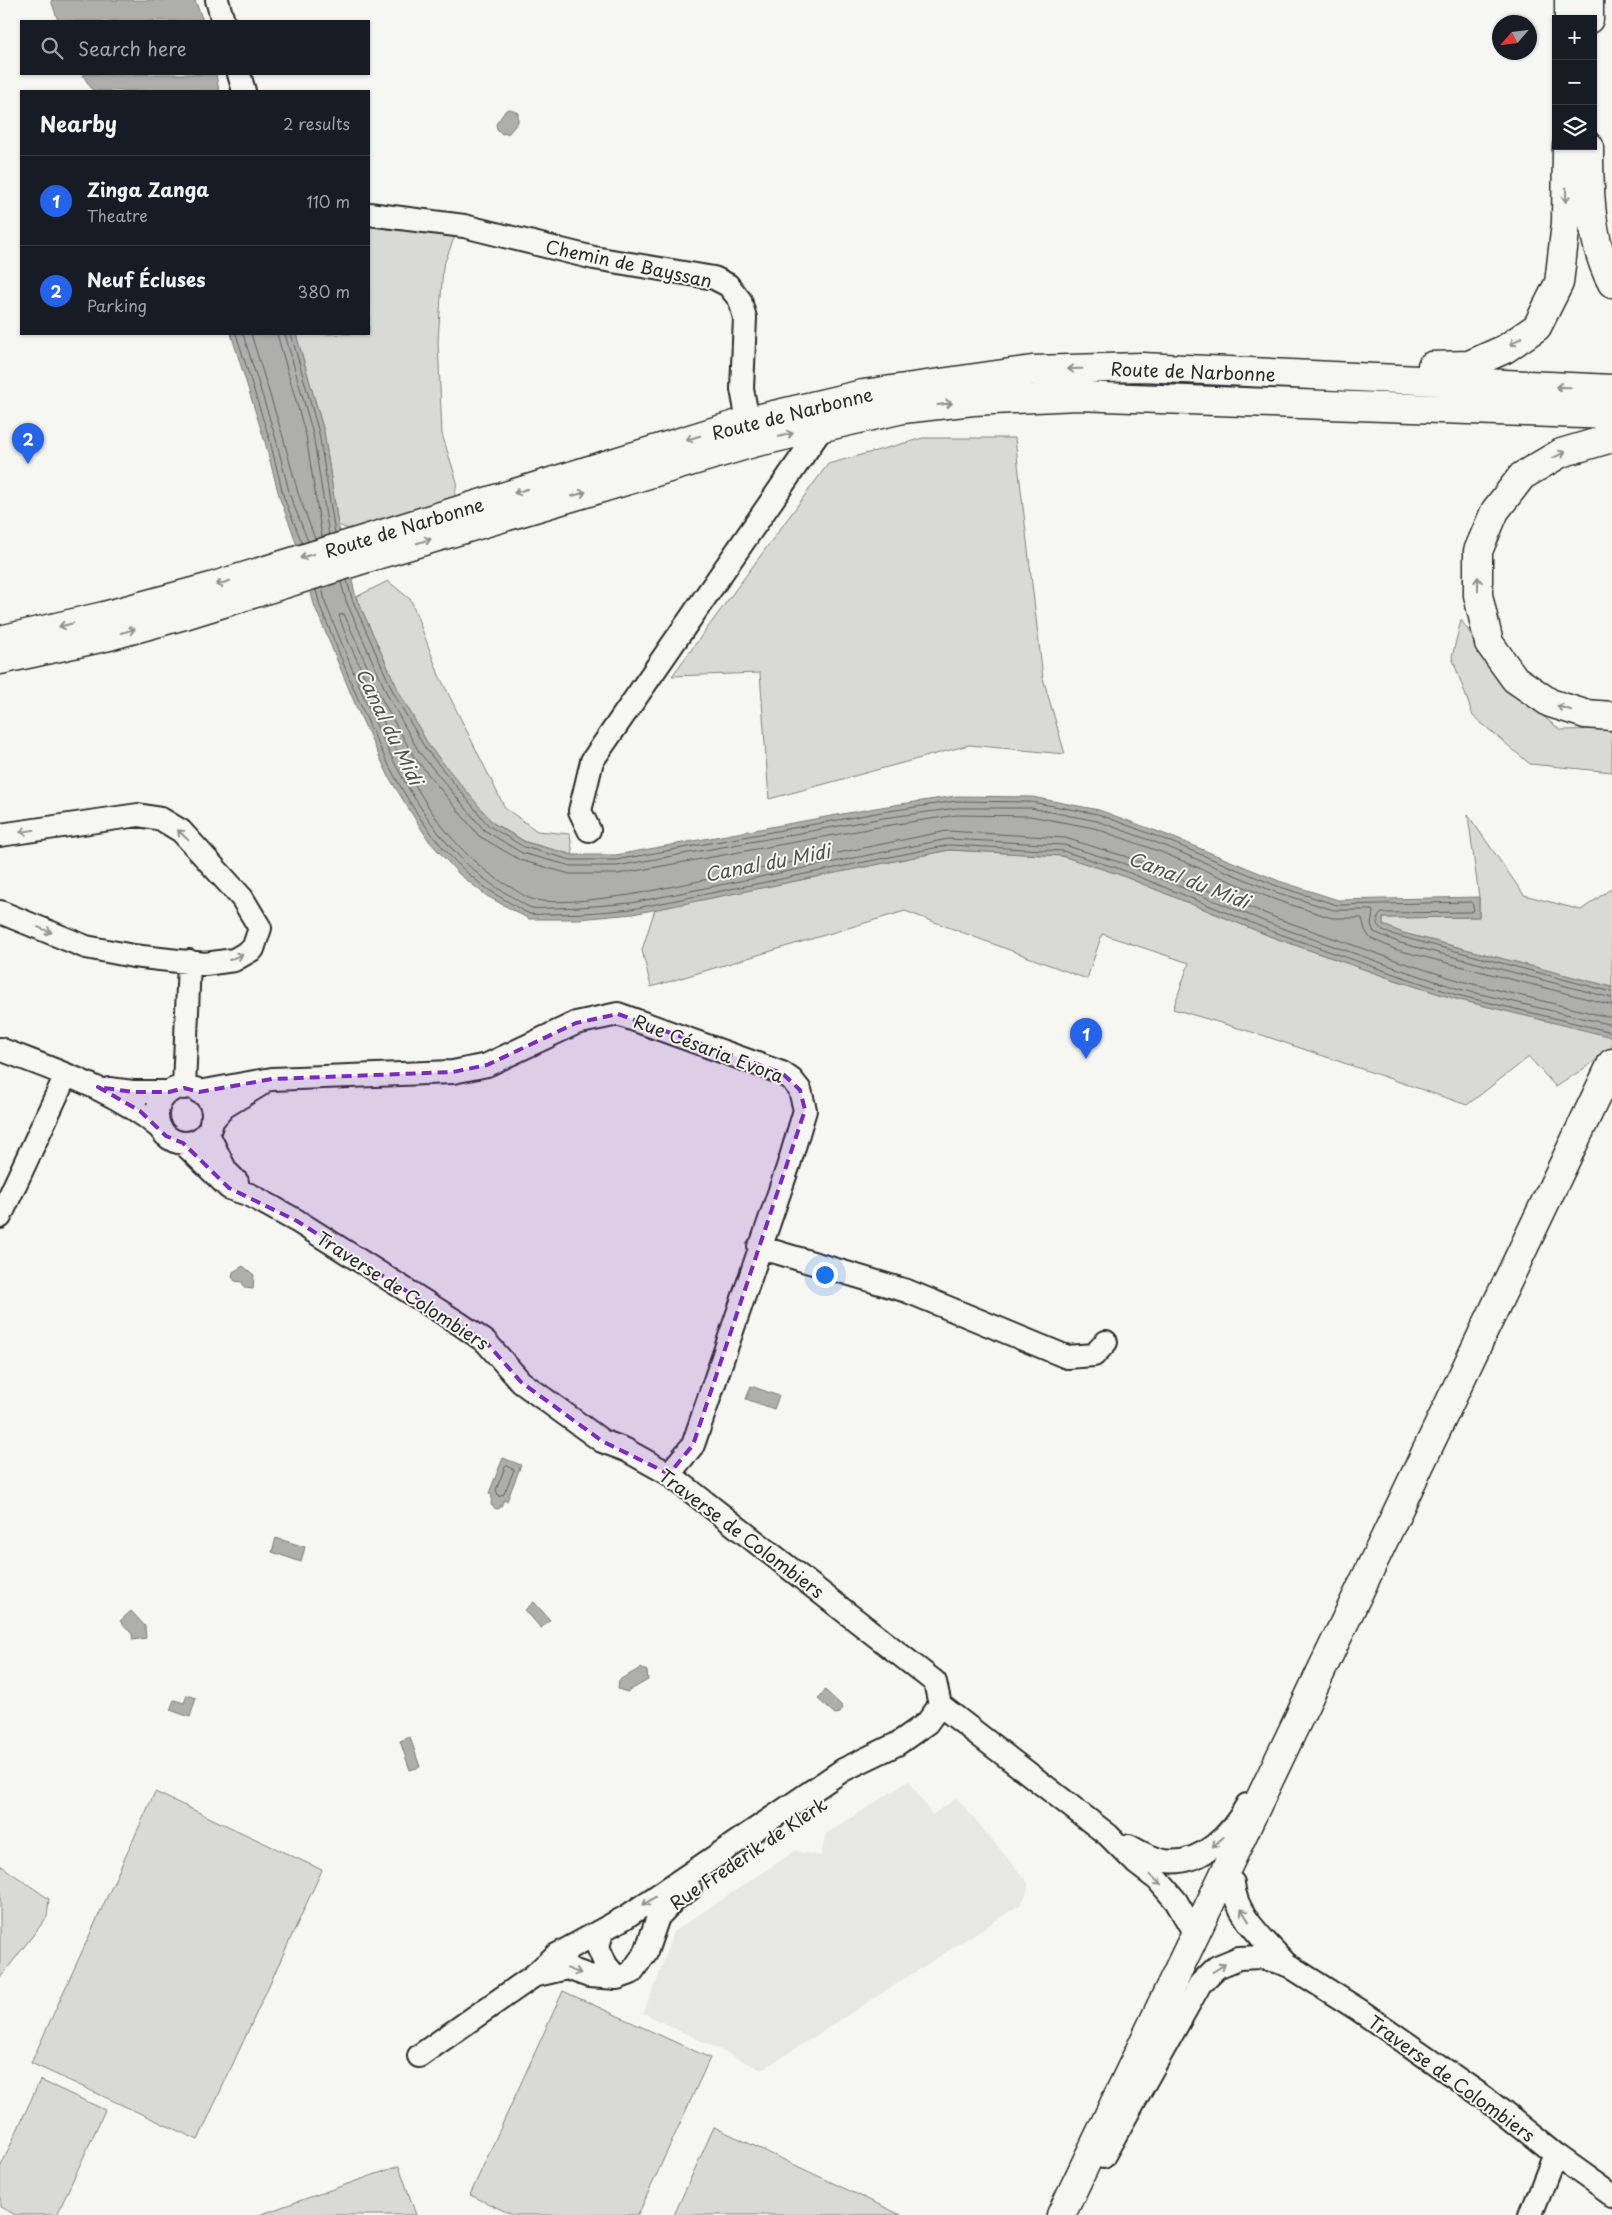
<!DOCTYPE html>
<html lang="en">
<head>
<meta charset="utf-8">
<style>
  body { margin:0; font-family:"Playpen Sans",sans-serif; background:#20242c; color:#f1f3f6 }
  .controls { position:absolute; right:15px; top:15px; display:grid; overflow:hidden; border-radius:0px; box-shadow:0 1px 4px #0004 }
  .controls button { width:45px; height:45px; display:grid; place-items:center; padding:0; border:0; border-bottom:1px solid #363941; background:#171b24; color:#f1f3f6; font:25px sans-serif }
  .compass { position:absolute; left:1492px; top:15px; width:45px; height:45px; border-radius:50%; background:#171b24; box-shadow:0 1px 4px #0004; rotate:242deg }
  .you { position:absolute; left:824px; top:1274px; width:18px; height:18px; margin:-12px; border:4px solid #fff; border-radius:50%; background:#1a73e8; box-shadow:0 0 0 8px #1a73e833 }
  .badge { display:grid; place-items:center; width:32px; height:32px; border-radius:50%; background:#2563eb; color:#fff; font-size:16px; font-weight:700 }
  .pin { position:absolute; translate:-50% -41px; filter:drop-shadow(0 1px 2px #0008) }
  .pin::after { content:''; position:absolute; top:26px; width:18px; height:15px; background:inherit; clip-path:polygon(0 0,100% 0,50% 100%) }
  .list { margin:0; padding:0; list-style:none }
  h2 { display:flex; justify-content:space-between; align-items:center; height:65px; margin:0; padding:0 20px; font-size:21px }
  h2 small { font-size:16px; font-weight:400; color:#9ea1a6 }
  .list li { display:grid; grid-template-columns:32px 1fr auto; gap:15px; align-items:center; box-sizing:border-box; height:90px; padding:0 20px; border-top:1px solid #363941 }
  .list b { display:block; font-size:19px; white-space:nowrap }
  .list p { margin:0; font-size:16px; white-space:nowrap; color:#9ea1a6 }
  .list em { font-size:16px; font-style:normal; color:#9ea1a6 }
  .icon { flex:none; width:28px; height:28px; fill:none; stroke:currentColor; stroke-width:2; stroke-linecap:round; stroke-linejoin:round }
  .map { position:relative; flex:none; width:1612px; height:2215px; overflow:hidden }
  .search { position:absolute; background:#171b24; box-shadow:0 1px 4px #0004; left:20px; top:20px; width:350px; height:55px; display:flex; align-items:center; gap:12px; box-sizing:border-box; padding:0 18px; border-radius:0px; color:#9ea1a6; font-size:19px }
  .panel { position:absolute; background:#171b24; box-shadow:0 1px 4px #0004; left:20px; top:90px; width:350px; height:245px; border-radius:0px }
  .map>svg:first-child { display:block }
  .built { fill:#e7e7e3 }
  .green { fill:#d9d9d5; stroke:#828280 }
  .water { fill:#aeaeab; stroke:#7a7a78 }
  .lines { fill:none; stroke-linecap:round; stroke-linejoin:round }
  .shore { stroke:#5f5f5e; stroke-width:1 }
  .minor-casing { stroke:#2b2b2b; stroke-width:26 }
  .major-casing { stroke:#2b2b2b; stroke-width:31 }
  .highway-casing { stroke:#2b2b2b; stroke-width:31 }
  .minor { stroke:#f6f6f2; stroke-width:22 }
  .major { stroke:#f6f6f2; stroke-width:28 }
  .highway { stroke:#f6f6f2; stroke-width:28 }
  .oneway { stroke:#90908e }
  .marked { fill:#7b2cbf; fill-opacity:0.2; stroke:#7b2cbf; stroke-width:4; stroke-dasharray:10 6; stroke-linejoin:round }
  .labels { text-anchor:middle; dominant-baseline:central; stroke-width:4; stroke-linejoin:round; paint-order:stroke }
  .street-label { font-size:18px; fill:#2b2b2b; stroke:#f6f6f2 }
  .water-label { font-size:19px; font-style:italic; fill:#525251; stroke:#f6f6f2 }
</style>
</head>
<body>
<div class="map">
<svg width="1612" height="2215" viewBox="0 0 1612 2215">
  <rect width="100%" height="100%" fill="#f6f6f2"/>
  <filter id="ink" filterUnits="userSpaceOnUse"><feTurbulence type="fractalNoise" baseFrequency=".02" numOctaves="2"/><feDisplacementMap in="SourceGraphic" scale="10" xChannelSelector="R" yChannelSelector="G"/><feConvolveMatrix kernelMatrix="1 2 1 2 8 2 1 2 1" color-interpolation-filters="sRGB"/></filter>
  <g filter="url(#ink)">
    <path class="built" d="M909,1781L932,1815L957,1798L1028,1883L1027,1893L1021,1904L762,2070L643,2013L658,1978L673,1932L795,1851L821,1856L826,1834Z"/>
    <path class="green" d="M369,215L459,225L443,267L438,341L442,434L457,482L452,512L370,537L338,525L324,432L296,334H369Z
      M923,438H1015L1043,678L1065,754L969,745L769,799L760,673L672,676L828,464Z
      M388,581L411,600L439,675L505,808L537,831L570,834L573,855L526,842L493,823L464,790L429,746L399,692L356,597Z
      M1461,620L1505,684L1560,730L1612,729V772L1530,764L1473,716L1452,657Z
      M1468,815L1524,895L1581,910L1612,888V987L1403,933L1383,925V918L1479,917V897Z
      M949,850L1062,856L1118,874L1272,937L1392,979L1456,999L1612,1036V1060L1601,1057L1556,1087L1529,1057L1467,1105L1262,1035L1173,1009L1189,963L1102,934L1087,979L905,911L651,987L642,950L655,909Z
      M155,1792L322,1870L198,2140L31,2063Z
      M0,1865L49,1899L47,1917L0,1978Z
      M563,1991L710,2058L638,2215H513L470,2195Z
      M40,2080L105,2110L57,2215H16L0,2207V2168Z
      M714,2127L901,2215H674Z
      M399,2166L416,2215H259Z"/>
    <path class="water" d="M51,0H195L203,21H58Z
      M82,74H216L219,91H93Z
      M510,109L518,113V122L509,133L502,134L497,129L496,124L506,110Z
      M231,334H296L324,432L338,524L356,597L399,692L429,746L493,823L525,842L573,855H616L881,807L956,796L1032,797L1099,810L1167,835L1279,881L1338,900L1479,897V917L1383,918V925L1403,933L1612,987V1037L1456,999L1392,979L1272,937L1118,874L1062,856L949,850L633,914L579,919H529L487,896L459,874L429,841L390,779L358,711L315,607L293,533L280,499L265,442Z
      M243,1266L254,1275L253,1289L245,1288L242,1282L235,1281L232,1277L233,1272Z
      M751,1386L779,1396L774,1409L746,1399Z
      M503,1458L521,1465L507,1501L504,1500L500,1508L496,1509L491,1505L492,1495L489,1493Z
      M276,1538L305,1547L301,1562L272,1552Z
      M534,1602L550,1620L541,1628L525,1610Z
      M131,1611L145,1626L146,1638L133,1640L132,1634L120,1621Z
      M641,1668L647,1671L648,1680L627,1692L618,1689L619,1680Z
      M825,1690L841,1705L843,1708L840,1713L835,1714L818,1699Z
      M187,1695L196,1698L190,1717L170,1710L174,1700L184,1703Z
      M410,1737L420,1767L410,1770L400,1741Z"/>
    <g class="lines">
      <path class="shore" d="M236,334L270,441L284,498L302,543
        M243,334L276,439L290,496L308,541
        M251,334L283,437L298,493L315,539
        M277,334L306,436L322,537
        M285,334L313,434L329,535
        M291,334L319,433L335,533
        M347,580L352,599L394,694L425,748L489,826L524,847L571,860H616L882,812L956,801L1031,802L1098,814L1166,840L1277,886L1337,905L1472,902L1474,910L1471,912L1382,913L1378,917C1376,933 1389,933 1402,937L1612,992
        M341,582L346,601L388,696L419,752L484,830L522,853L571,866H617L883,818L957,808H1031L1097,821L1163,845L1275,892L1334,910H1372L1373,912L1371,925L1374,932L1400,943L1612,998
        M322,588L326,605C367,702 412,842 509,895C516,899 525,906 532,908C538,909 546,908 551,908C578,908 604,905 631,903L948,839L1064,845L1122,863L1276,926L1396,968L1459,989L1612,1025
        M316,590L320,606C362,706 407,847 507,901C514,905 522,911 530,914C536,915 543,914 549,914C577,914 604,912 632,909L949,845L1063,851L1120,869L1274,932L1394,974L1457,995L1612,1032
        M1612,1005L1397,950L1370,938L1365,930L1362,918H1332L1273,899L1161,852L1094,828L1030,816L957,815L884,826L618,874H570L520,860L479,836L414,757L382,700L344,614L339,615C344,634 354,653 362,671C394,749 434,846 512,888C519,892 528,899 535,900C561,905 603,898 630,895L947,831L1065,838L1124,856L1279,919L1398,961L1461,981L1612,1018
        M508,1466L514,1470L504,1494L499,1497L496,1490L505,1467Z"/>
      <defs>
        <path id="minor" d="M217,0L223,21
          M239,74L244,91
          M369,214L464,226L594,258L714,278L728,285L740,300L745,318L742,389L751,437
          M589,830L580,811L592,761L824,425L829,421
          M0,835L138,815L161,819L181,831L242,898L260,928L253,949L234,960L205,964L133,956L86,947L0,912
          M0,1049C56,1071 114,1089 160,1128
          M157 1115a28 28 0 1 1 56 0a28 28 0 1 1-56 0Z
          M184,1088L189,961
          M109,1089L133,1092H169
          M199,1092L272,1079L453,1072L487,1065L576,1023L618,1014L782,1073L792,1080L800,1090L805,1110L789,1164L693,1445L669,1474
          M211,1122L224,1107L260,1085
          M207,1132L226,1171L237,1182
          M183,1143L229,1188L250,1195L297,1221L460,1324L486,1342L521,1382L602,1441L626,1450L669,1474L935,1682L940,1705L1108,1835L1137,1864L1158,1880L1176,1901L1191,1927L1193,1936
          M0,1217L66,1075
          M759,1247L907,1291L1067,1357L1094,1355L1106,1342
          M1129,1846C1139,1852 1152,1859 1165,1861C1201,1866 1232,1834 1247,1805
          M1233,1883C1235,1916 1266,1941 1287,1965
          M602,1932L598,1947L606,1965L617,1978
          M537,1975L567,1968L589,1976L617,1978L631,1973L646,1952L658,1917L674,1900L690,1889
          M419,2056L532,1977L555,1956L626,1917L843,1770L897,1744L927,1723L940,1705
          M1103,2157L1200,1984L1217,1967L1239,1958L1261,1957L1288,1965L1359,2010L1485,2098L1555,2154L1612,2195
          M1531,2215L1555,2154"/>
        <path id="major" d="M1569,19V0
          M1589,19V0
          M1589,146C1589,192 1590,242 1612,283
          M1432,366L1469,365L1505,349L1537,327L1559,283L1566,223L1567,146
          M0,640L104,616L211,587L748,421L863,394L1032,370L1142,367L1612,389
          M0,660L109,636L188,614L377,555L753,443L903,409L973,401L1077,396L1612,415"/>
        <path id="highway" d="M1612,438L1561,453L1522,476L1495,511L1478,551V595L1489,643L1515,679L1550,703L1585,714L1612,716
          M1061,2215L1612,1063"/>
      </defs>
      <use href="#minor" class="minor-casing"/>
      <use href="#major" class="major-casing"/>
      <use href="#highway" class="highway-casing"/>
      <use href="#minor" class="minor"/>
      <use href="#major" class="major"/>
      <use href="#highway" class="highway"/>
    </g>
    <defs><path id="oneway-shaft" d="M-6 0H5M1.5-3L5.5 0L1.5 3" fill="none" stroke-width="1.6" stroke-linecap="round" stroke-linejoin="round" transform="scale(1.25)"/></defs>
    <g class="oneway">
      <use href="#oneway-shaft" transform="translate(1566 195) rotate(91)"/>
      <use href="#oneway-shaft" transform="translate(1516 341) rotate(146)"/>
      <use href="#oneway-shaft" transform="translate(1075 369) rotate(179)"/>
      <use href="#oneway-shaft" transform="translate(1563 387) rotate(-178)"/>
      <use href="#oneway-shaft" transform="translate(945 404) rotate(-7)"/>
      <use href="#oneway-shaft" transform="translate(786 435) rotate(-14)"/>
      <use href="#oneway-shaft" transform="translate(693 438) rotate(163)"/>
      <use href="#oneway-shaft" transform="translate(1559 455) rotate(-26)"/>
      <use href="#oneway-shaft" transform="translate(521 491) rotate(163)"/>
      <use href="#oneway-shaft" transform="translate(579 494) rotate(-17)"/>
      <use href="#oneway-shaft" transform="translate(424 541) rotate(-17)"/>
      <use href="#oneway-shaft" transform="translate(307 556) rotate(163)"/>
      <use href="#oneway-shaft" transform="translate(223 583) rotate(163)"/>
      <use href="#oneway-shaft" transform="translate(1478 584) rotate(-90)"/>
      <use href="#oneway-shaft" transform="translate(66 625) rotate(167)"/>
      <use href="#oneway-shaft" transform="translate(128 631) rotate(-15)"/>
      <use href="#oneway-shaft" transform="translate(1564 708) rotate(-163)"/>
      <use href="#oneway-shaft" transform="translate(27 831) rotate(172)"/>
      <use href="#oneway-shaft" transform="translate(183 835) rotate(-136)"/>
      <use href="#oneway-shaft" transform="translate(45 930) rotate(22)"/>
      <use href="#oneway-shaft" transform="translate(236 957) rotate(-22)"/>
      <use href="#oneway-shaft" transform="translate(1218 1842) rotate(138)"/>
      <use href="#oneway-shaft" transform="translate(1156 1880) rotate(43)"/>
      <use href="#oneway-shaft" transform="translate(649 1901) rotate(146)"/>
      <use href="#oneway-shaft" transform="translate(1245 1915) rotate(-122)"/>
      <use href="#oneway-shaft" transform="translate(1219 1968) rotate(-32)"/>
      <use href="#oneway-shaft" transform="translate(574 1971) rotate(20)"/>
    </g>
  </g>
  <path class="marked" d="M618,1014L782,1073L800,1090L805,1110L693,1445L669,1474L602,1441L521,1382L486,1342L297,1221L229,1188L183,1143L166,1136L140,1111L98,1087L133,1092H169L184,1088L199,1092L272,1079L453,1072L487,1065L576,1023Z"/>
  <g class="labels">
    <g class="street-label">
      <text transform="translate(629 263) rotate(12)">Chemin de Bayssan</text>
      <text transform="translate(1193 371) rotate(2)">Route de Narbonne</text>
      <text transform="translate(792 413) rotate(-14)">Route de Narbonne</text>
      <text transform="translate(404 527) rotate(-17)">Route de Narbonne</text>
      <text transform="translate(709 1048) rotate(21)">Rue Césaria Evora</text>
      <text transform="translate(403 1290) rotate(33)">Traverse de Colombiers</text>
      <text transform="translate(742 1533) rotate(37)">Traverse de Colombiers</text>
      <text transform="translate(748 1853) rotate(-34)">Rue Frederik de Klerk</text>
      <text transform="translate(1452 2078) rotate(36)">Traverse de Colombiers</text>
    </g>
    <g class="water-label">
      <text transform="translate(390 726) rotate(64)">Canal du Midi</text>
      <text transform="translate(767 862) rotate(-11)">Canal du Midi</text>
      <text transform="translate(1189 879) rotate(21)">Canal du Midi</text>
    </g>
  </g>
</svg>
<div class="controls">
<button>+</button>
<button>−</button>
<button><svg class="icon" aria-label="layers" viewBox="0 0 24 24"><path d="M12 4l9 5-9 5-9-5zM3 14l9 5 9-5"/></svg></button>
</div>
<svg class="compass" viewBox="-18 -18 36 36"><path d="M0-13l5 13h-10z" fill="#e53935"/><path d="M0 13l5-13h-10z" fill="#9ea1a6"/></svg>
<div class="you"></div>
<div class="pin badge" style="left:1086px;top:1059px">1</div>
<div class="pin badge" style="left:28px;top:464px">2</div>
<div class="search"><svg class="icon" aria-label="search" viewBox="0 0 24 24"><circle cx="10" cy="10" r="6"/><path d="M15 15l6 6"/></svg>Search here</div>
<section class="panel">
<h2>Nearby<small>2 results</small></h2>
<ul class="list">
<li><span class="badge">1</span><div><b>Zinga Zanga</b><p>Theatre</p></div><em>110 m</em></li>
<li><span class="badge">2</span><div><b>Neuf Écluses</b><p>Parking</p></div><em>380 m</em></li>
</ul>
</section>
</div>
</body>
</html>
